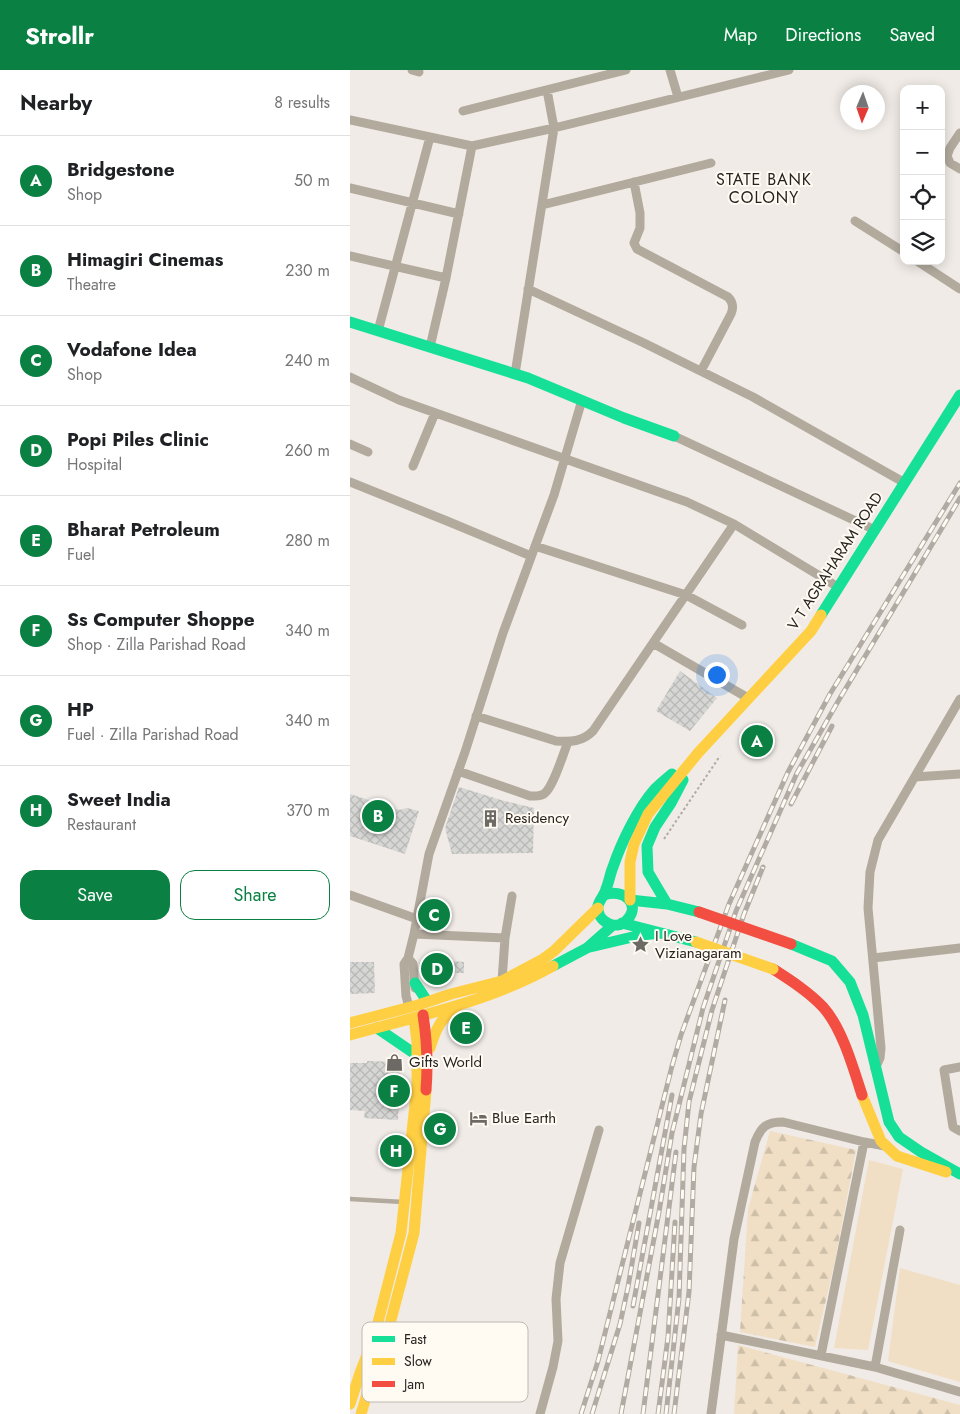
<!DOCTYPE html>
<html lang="en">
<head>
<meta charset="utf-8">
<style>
  body { margin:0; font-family:Jost,sans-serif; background:#f6f6f6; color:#202124 }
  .controls { position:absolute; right:15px; top:15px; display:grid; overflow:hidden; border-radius:10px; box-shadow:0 2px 12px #0003 }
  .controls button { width:45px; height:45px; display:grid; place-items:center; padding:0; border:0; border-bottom:1px solid #e0e0e0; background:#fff; color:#202124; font:25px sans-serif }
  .compass { position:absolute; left:490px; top:15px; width:45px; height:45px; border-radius:50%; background:#fff; box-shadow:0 2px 12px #0003; rotate:182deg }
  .you { position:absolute; left:366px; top:604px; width:18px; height:18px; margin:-12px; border:4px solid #fff; border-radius:50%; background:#1a73e8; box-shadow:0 0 0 8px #1a73e833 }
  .badge { display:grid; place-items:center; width:32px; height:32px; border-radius:50%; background:#0b8043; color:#fff; font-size:16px; font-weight:700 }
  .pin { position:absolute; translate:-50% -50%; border:2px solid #fff; box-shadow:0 1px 5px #0006 }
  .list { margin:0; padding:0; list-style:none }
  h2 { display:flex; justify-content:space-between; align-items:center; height:65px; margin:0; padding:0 20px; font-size:21px }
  h2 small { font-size:16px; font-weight:400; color:#757577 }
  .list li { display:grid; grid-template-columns:32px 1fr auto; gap:15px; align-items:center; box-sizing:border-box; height:90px; padding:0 20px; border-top:1px solid #e0e0e0 }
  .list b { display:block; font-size:19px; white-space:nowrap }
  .list p { margin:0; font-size:16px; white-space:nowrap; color:#757577 }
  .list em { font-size:16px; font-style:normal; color:#757577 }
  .actions { display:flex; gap:10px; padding:15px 20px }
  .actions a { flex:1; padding:11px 0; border:1px solid #0b8043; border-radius:15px; text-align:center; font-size:18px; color:#0b8043 }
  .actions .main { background:#0b8043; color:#fff }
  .icon { flex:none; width:28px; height:28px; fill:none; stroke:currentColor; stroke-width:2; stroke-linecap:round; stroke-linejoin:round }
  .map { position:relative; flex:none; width:610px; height:1344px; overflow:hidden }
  header { display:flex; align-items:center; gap:30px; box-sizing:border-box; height:70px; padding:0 25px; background:#0b8043; color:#fff }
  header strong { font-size:24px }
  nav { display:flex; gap:28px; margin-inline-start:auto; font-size:18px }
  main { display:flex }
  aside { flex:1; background:#fff }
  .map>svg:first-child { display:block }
  .forest { fill:url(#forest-firs) }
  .green { fill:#f1dfc5 }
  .building { fill:url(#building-cross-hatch) }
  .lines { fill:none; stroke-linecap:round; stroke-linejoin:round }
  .path { stroke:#b0aaa1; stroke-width:2; stroke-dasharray:2.5 2.5; stroke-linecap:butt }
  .lane { stroke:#b2aa9d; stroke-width:4.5 }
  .street { stroke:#b2aa9d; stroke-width:9 }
  .fast { stroke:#16e098; stroke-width:11 }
  .slow { stroke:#ffcf43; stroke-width:11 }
  .jam { stroke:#f24e42; stroke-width:11 }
  .rail-casing { stroke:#b1aba3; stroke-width:5 }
  .rail { stroke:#fffaf2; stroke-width:3; stroke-dasharray:9; stroke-linecap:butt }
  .slow-bridge { stroke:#ffcf43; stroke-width:11 }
  .jam-bridge { stroke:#f24e42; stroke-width:11 }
  .labels { text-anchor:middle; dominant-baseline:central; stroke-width:4; stroke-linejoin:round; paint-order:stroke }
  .street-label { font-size:15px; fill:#262421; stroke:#fffaf2 }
  .poi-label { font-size:15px; fill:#262421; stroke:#fffaf2; text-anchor:start }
  .neighbourhood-label { font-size:16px; letter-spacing:1px; fill:#262421; stroke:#fffaf2 }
  .key { fill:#fffaf2; stroke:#bebab3; stroke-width:1 }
  .key-label { font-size:14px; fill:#262421 }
</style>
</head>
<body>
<header>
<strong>Strollr</strong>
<nav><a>Map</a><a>Directions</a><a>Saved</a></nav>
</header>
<main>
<aside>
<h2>Nearby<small>8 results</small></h2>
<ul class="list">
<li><span class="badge">A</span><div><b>Bridgestone</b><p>Shop</p></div><em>50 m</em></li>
<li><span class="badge">B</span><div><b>Himagiri Cinemas</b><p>Theatre</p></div><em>230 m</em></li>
<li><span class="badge">C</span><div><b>Vodafone Idea</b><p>Shop</p></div><em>240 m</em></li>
<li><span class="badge">D</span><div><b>Popi Piles Clinic</b><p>Hospital</p></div><em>260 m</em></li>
<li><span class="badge">E</span><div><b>Bharat Petroleum</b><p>Fuel</p></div><em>280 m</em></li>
<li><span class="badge">F</span><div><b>Ss Computer Shoppe</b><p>Shop · Zilla Parishad Road</p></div><em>340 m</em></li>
<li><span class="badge">G</span><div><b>HP</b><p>Fuel · Zilla Parishad Road</p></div><em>340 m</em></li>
<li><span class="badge">H</span><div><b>Sweet India</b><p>Restaurant</p></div><em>370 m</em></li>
</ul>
<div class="actions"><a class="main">Save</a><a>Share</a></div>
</aside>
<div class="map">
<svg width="610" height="1344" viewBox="0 0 610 1344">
  <defs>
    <pattern id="forest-firs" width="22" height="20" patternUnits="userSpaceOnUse" patternTransform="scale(1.25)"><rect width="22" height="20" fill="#f1dfc5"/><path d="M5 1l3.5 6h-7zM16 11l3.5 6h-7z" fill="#cebfa9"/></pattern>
    <pattern id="building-cross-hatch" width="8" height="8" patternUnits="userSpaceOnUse" patternTransform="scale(1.25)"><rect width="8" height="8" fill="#d6d6d4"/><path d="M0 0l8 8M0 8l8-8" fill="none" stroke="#b8b8b6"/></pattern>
  </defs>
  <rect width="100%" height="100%" fill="#f0ebe6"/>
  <path class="forest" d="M420,1061L506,1080L485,1191L465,1277L390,1262L398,1139Z
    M388,1275L610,1335V1344H384Z"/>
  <path class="green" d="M519,1090L553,1099L518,1280L484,1278Z
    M550,1198L610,1215V1312L538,1291Z"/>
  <path class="building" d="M330,601L367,628L340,661L306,641Z
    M109,717L151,730L184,738L183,783L102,784L95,758Z
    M0,724L49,740L57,738L69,741L55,784L0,766Z
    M92,890L114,892V903H95L96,906L78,910L74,895Z
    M0,892H24L25,923L0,924Z
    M17,991L51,992L48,1050L14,1048L15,1041L0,1040V993H17Z
    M84,1045L105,1048L102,1069L81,1067Z"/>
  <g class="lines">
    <path class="path" d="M314,769L370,686"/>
    <path class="lane" d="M0,1129L53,1132"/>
    <path class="street" d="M62,0L69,2
      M320,0L328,27
      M113,41L276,0
      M0,50L122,76
      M610,63L600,78L597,86L600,93L610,99
      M284,112L290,143V158L284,173L287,179L378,227C383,232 384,237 381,244L351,301
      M0,118L109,144
      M192,135L361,93
      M505,151L554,182
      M0,186L96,208
      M567,191L610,219
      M178,219L294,273L403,327L555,413
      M28,261L80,67
      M80,277L96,208L122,76L204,58L197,20
      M165,304L204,58L439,0
      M0,307L49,330L337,432L384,454L488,517
      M324,366L525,460
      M0,374L18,382
      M63,396L85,343
      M0,412L97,451L181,486
      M185,476L336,525L392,555
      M303,573L398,628
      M126,646L206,671C221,672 232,672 243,661L384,454
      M108,701L180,726C185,726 191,727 195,723C204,715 213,684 218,672
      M565,707L610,704
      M0,825L67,849
      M64,864L155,868
      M58,888L63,894L65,918
      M523,888L610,878
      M152,911L155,868L162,826
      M59,937L56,926L54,894L58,888L64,864L79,784L115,682L153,563L204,425L232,330
      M610,997L594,1000L603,1057L610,1061
      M525,999L530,988L531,978L518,838L520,802L528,770L610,629
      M371,1265L525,1297L610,1322
      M471,1285L514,1072
      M525,1297L550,1160
      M190,1344L203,1297L208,1271L206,1229L210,1193L249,1060
      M361,1344L384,1169L405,1072C411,1057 416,1052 433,1052L514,1072L535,1076"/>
    <path class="fast" d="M0,252L178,308L274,348L324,366
      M471,545L610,325
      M254,825C273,818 292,834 277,850C266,862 246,851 248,836C249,830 255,825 256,819C259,812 260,804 263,797C271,773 288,738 305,719C310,714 316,709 322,704
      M280,830L317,834L349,842
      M317,834L298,802L297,776L305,757L321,733L333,710
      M272,853L346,872
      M441,874L482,891L500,912L513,945L539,1052L549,1067L571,1082L610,1104
      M240,877L291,865L311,863
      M203,896L237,878L263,855
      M65,913L77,931
      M27,958L68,986"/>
    <path class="slow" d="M280,830V792L284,774L298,744L348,683L461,561L471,545
      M0,953L68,935L101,924L152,911L193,889L204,881L248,838
      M0,965C69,946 141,931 203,896
      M80,978C86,958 91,948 108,936
      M512,1025L531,1071L547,1086L596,1102
      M0,1334L10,1303L25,1264L51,1163L67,1016V972L64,948
      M11,1344L23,1304L37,1265L64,1163L76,1020"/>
    <path class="jam" d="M423,899C440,910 459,922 473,937C492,958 503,997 512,1025
      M73,945C77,970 78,995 76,1020"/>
    <defs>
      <path id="rail" d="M441,734L482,656
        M283,1236L322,1025
        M231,1344L248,1291L322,996L331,965L379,834L438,702L480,624L610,413
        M242,1344L270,1254L278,1217L289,1153
        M271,1344L309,1142L322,1063L353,938L386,841L447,703L490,628L610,428
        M293,1344L326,1082
        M308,1344L318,1267L325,1152
        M316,1344L329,1228L334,1079L339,1032L362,940L394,844L413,797
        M324,1344L339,1222L344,1097L351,1044L375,930"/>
    </defs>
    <use href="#rail" class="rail-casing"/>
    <use href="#rail" class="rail"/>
    <path class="slow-bridge" d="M346,872L423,899"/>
    <path class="jam-bridge" d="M349,842L441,874"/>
  </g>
  <defs>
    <symbol id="building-bare" viewBox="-9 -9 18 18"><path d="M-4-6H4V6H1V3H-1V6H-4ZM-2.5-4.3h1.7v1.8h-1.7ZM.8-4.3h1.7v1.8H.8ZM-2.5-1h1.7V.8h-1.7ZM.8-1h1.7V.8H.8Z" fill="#6d6a66" stroke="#fffaf2" stroke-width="2.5" paint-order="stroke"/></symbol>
    <symbol id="sight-bare" viewBox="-9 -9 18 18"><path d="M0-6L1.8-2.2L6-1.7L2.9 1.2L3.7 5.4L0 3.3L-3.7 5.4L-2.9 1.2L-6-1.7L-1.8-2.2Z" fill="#6d6a66" stroke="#fffaf2" stroke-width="2.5" paint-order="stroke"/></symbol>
    <symbol id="shop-bare" viewBox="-9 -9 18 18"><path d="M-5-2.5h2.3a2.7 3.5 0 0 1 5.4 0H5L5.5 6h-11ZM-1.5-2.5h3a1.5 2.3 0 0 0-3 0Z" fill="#6d6a66" stroke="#fffaf2" stroke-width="2.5" paint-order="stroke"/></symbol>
    <symbol id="hotel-bare" viewBox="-9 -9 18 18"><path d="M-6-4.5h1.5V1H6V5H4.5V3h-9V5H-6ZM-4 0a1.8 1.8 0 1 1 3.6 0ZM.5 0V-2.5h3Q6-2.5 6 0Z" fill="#6d6a66" stroke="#fffaf2" stroke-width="2.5" paint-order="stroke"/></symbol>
  </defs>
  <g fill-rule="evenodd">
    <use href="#building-bare" x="128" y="736" width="25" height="25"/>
    <use href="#sight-bare" x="278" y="862" width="25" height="25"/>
    <use href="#shop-bare" x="32" y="980" width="25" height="25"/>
    <use href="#hotel-bare" x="116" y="1036" width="25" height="25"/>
  </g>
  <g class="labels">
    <g class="street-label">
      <text transform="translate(485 491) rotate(-57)">V T AGRAHARAM ROAD</text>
    </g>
    <g class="poi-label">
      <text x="155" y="748">Residency</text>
      <text x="305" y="866">I Love<tspan x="305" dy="17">Vizianagaram</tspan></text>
      <text x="59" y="992">Gifts World</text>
      <text x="142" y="1048">Blue Earth</text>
    </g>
    <g class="neighbourhood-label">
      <text x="414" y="109">STATE BANK<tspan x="414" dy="18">COLONY</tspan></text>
    </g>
  </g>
  <rect x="12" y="1252" width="166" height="80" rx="8" class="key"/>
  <rect x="22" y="1266" width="23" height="6" fill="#16e098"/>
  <rect x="22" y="1288" width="23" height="7" fill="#ffcf43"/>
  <rect x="22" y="1311" width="23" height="6" fill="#f24e42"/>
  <g class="key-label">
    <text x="54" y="1274">Fast</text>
    <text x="54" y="1296">Slow</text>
    <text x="54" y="1319">Jam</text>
  </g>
</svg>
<div class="controls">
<button>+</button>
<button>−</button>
<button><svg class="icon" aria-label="locate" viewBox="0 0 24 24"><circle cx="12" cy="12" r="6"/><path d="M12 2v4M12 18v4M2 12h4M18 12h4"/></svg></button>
<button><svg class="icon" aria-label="layers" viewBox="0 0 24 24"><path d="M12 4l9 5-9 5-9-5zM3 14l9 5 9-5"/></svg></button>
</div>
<svg class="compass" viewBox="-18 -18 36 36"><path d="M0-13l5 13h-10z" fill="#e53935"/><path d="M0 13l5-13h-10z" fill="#757577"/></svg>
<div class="you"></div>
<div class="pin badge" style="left:407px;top:671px">A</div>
<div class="pin badge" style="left:28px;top:746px">B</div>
<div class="pin badge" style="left:84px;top:845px">C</div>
<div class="pin badge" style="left:87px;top:899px">D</div>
<div class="pin badge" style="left:116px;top:958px">E</div>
<div class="pin badge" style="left:44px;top:1021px">F</div>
<div class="pin badge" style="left:90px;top:1059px">G</div>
<div class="pin badge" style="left:46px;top:1081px">H</div>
</div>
</main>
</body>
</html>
